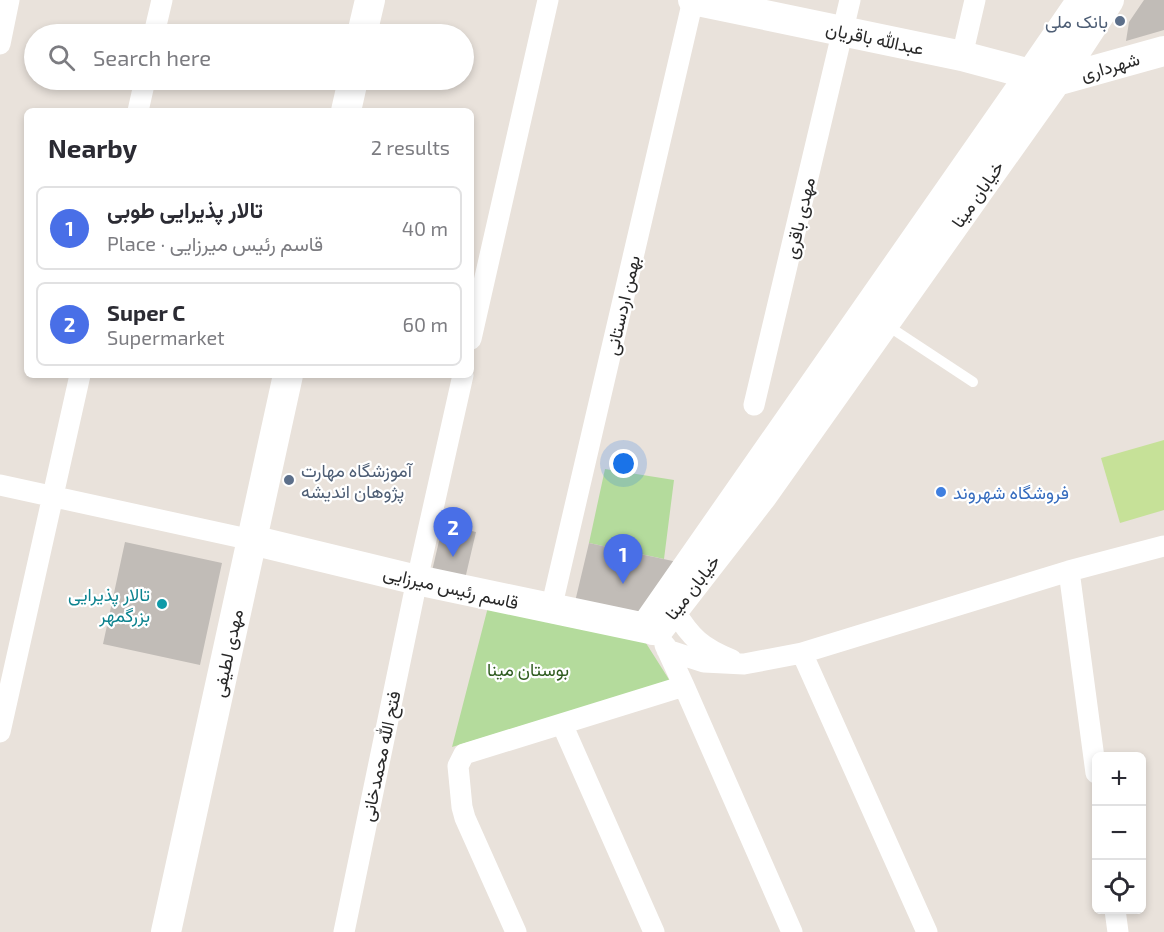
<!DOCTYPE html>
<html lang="en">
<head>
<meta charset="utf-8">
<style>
  body { margin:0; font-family:"Exo 2",Vazirmatn,sans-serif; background:#f7f7f7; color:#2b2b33 }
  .controls { position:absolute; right:18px; bottom:18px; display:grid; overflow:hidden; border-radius:9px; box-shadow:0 3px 9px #0003 }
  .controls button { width:54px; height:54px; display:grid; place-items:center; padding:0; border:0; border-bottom:2px solid #e1e1e2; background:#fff; color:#2b2b33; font:30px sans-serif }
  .you { position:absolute; left:624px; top:464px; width:21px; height:21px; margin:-15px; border:4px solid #fff; border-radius:50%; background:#1a73e8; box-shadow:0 0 0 9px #1a73e833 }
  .badge { display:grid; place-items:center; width:39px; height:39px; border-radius:50%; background:#496fe7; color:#fff; font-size:20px; font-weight:700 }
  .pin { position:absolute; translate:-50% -50px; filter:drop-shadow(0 2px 3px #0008) }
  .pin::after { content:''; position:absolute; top:32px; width:21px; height:18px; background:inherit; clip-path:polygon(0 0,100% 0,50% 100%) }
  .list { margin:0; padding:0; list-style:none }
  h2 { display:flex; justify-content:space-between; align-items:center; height:78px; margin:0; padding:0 24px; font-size:26px }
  h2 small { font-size:20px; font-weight:400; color:#7c7c81 }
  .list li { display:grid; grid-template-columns:39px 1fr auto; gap:18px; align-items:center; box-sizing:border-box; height:84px; margin:0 12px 12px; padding:0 12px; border:2px solid #e1e1e2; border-radius:9px }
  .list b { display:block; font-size:22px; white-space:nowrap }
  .list p { margin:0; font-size:20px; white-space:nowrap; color:#7c7c81 }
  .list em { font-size:20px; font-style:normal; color:#7c7c81 }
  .icon { flex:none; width:33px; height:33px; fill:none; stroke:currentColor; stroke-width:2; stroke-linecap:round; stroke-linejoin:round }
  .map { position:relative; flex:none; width:1164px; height:932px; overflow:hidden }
  .search { position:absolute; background:#fff; box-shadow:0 3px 9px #0003; left:24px; top:24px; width:450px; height:66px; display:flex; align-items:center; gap:15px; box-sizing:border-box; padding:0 21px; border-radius:33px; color:#7c7c81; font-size:22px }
  .panel { position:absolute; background:#fff; box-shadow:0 3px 9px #0003; left:24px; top:108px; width:450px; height:270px; border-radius:9px }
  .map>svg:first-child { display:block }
  .green { fill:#b4db9c }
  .pitch { fill:#c6e198 }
  .building { fill:#c1bcb7 }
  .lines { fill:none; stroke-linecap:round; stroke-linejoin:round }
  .lane { stroke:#fff; stroke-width:10 }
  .street { stroke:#fff; stroke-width:21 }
  .secondary { stroke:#fff; stroke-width:30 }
  .service-dot { fill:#5c6f8a; stroke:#fff; stroke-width:2 }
  .shop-dot { fill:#3f7fe0; stroke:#fff; stroke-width:2 }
  .culture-dot { fill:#0f9aa8; stroke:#fff; stroke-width:2 }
  .labels { text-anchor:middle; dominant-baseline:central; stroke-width:4.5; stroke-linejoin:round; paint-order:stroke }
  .service-label { font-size:18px; fill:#4e5e75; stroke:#fff; text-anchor:end }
  .street-label { font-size:18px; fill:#282828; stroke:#fff }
  .shop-label { font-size:18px; fill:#366cbe; stroke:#fff; text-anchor:start }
  .culture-label { font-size:18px; fill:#0d838f; stroke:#fff; text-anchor:end }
  .park-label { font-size:18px; fill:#305c20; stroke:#fff }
</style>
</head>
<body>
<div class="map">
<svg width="1164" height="932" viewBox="0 0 1164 932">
  <rect width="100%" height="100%" fill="#e9e2db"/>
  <path class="green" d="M605,469L674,480L664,559L589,543Z
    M488,607L644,640L670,681L452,747Z"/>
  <path class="pitch" d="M1164,440V510L1120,523L1101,458Z"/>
  <path class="building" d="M1144,0H1164V30L1126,41L1129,22Z
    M443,524L476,532L465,579L432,571Z
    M125,542L222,563L200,665L103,644Z
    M589,543L682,563L642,620L574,606Z"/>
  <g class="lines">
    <path class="lane" d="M885,324L973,382"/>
    <path class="street" d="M154,34L162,0
      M0,44L9,0
      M962,56L975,0
      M138,111L145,80
      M471,339L548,0
      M754,405L850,0
      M0,485L252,540
      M1069,571L1096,773
      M551,609L693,0
      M674,610C691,638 702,648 732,660
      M665,645L684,686L792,932
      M667,650L704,662L744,664L802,653L1069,571L1164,546
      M802,653L927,932
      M562,724L654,932
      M0,732L80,375
      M1115,910L1118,932
      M344,932L417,580L463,375
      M516,932L465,818L462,807L458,766L464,754L684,686"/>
    <path class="secondary" d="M693,0L962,56L1056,81L1164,51
      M1082,0L1031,74L649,622L648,626C651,630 653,631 658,630L762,496L1056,81L1109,0
      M362,34L370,0
      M346,111L353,80
      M252,540L417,580L650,629
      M166,932L288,375"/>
  </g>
  <g class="service-dot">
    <circle cx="1120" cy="21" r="6"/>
    <circle cx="289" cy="480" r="6"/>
  </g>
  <circle class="shop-dot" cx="941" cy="492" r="6"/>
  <circle class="culture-dot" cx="162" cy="604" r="6"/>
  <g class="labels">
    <g class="service-label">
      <text x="1108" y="21">بانک ملی</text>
      <text x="301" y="470" text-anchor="start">آموزشگاه مهارت<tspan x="301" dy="21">پژوهان اندیشه</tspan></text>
    </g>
    <g class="street-label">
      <text transform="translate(875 38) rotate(12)">عبدالله باقریان</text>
      <text transform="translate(1110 66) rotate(-16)">شهرداری</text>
      <text transform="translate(977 194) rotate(-55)">خیابان مینا</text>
      <text transform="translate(799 218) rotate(-77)">مهدی باقری</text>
      <text transform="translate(622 305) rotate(-77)">بهمن اردستانی</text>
      <text transform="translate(451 587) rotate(13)">قاسم رئیس میرزایی</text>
      <text transform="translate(692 587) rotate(-52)">خیابان مینا</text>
      <text transform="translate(227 653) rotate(-78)">مهدی لطیفی</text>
      <text transform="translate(380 756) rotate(-78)">فتح الله محمدخانی</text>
    </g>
    <g class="shop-label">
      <text x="953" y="492">فروشگاه شهروند</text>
    </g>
    <g class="culture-label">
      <text x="150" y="594">تالار پذیرایی<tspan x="150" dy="21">بزرگمهر</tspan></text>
    </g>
    <g class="park-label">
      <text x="528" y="669">بوستان مینا</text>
    </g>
  </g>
</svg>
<div class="controls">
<button>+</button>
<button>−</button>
<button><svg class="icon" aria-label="locate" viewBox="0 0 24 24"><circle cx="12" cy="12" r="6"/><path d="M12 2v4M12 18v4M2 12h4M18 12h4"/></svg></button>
</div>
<div class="you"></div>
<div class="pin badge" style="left:623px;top:584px">1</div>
<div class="pin badge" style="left:453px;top:557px">2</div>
<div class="search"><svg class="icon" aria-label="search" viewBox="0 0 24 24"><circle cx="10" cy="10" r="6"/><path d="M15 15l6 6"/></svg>Search here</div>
<section class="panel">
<h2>Nearby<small>2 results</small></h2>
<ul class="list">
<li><span class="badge">1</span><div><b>تالار پذیرایی طوبی</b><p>Place · قاسم رئیس میرزایی</p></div><em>40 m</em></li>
<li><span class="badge">2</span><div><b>Super C</b><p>Supermarket</p></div><em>60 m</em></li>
</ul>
</section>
</div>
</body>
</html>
